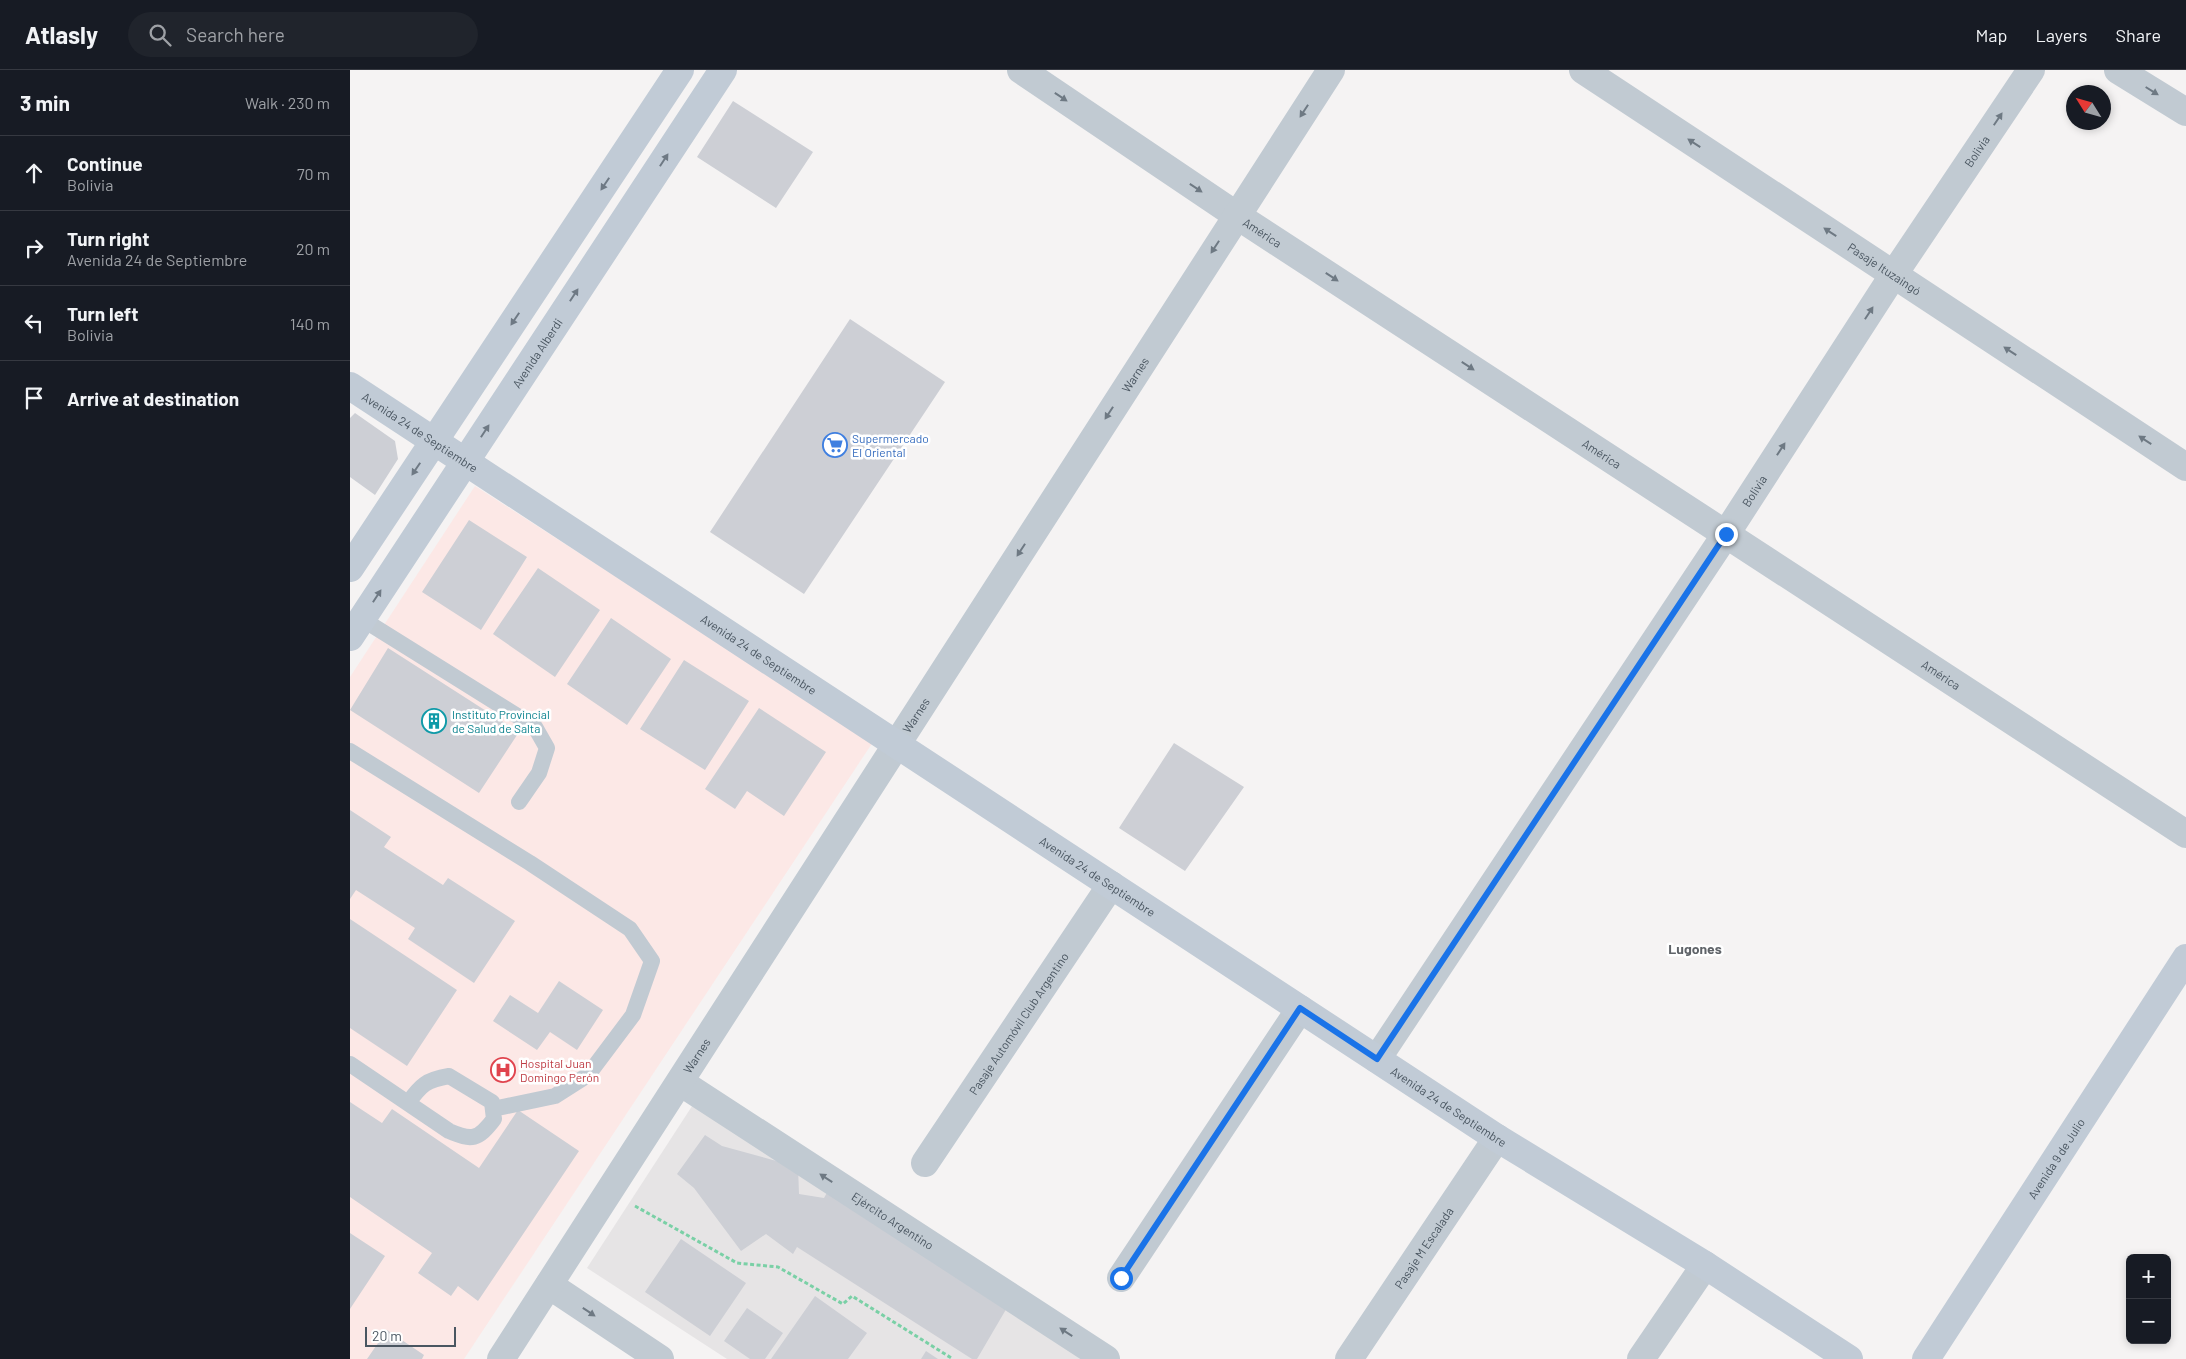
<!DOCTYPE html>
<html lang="en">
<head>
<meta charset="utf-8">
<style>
  body { margin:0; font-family:Barlow,sans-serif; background:#20242c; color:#f1f3f6 }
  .controls { position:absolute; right:15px; bottom:15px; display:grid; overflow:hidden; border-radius:8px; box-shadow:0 2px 8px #0003 }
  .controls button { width:45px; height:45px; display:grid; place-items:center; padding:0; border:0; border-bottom:1px solid #363941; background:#171b24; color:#f1f3f6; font:25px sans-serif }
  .compass { position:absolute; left:1716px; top:15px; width:45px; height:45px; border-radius:50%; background:#171b24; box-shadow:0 2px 8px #0003; rotate:307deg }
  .scale { position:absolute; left:15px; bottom:12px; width:91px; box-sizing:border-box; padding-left:5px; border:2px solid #4a5661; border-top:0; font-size:14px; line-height:18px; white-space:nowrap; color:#4a5661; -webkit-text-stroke:4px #fff; paint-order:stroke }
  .stop { position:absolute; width:15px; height:15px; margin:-11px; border:4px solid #1a73e8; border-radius:50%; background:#fff }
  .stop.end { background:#1a73e8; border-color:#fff; box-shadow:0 1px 5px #0008 }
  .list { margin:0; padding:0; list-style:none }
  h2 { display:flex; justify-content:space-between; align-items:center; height:65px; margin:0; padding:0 20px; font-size:21px }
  h2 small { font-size:16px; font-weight:400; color:#9ea1a6 }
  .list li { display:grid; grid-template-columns:32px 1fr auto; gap:15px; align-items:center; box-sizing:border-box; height:75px; padding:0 20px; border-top:1px solid #363941 }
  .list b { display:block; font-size:19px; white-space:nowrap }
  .list p { margin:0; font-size:16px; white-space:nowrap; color:#9ea1a6 }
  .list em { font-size:16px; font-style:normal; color:#9ea1a6 }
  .icon { flex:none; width:28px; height:28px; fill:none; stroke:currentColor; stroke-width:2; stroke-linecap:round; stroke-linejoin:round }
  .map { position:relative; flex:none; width:1836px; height:1289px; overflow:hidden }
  header { display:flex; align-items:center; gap:30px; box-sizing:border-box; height:70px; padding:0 25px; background:#171b24; border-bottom:1px solid #363941 }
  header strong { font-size:24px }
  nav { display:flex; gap:28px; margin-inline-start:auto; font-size:18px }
  .search { width:350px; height:45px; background:#20242c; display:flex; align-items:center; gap:12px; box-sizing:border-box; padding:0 18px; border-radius:28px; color:#9ea1a6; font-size:19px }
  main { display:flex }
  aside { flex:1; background:#171b24 }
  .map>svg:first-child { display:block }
  .education { fill:#e6e4e5 }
  .medical { fill:#fce8e6 }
  .building { fill:#cdcfd5 }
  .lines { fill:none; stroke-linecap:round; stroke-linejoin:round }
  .path { stroke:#7ad0a6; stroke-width:3; stroke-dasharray:4 2.5; stroke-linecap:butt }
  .lane { stroke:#c1cad2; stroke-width:16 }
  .street { stroke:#c1cad2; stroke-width:28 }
  .secondary { stroke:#c1cbd6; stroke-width:28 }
  .oneway { fill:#6e7983 }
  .oneway2 { fill:#6e7984 }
  .route { stroke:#1a73e8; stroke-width:6 }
  .labels { text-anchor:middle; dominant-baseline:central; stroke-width:5; stroke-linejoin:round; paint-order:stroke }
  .street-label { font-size:12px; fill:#4a5661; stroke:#fff }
  .shop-label { font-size:12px; fill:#366cbe; stroke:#fff; text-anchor:start }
  .culture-label { font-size:12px; fill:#0d838f; stroke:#fff; text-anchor:start }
  .health-label { font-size:12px; fill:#be3a42; stroke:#fff; text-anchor:start }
  .neighbourhood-label { font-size:14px; font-weight:bold; fill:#5f6368; stroke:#fff }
</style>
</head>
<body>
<header>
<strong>Atlasly</strong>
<div class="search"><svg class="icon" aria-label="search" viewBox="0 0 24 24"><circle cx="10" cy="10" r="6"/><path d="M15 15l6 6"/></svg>Search here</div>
<nav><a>Map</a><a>Layers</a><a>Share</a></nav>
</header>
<main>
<aside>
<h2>3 min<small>Walk · 230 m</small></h2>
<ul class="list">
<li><svg class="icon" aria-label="ahead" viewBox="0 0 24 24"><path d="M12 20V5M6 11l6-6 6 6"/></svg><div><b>Continue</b><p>Bolivia</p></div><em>70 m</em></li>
<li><svg class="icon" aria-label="right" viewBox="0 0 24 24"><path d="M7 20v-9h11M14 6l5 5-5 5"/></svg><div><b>Turn right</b><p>Avenida 24 de Septiembre</p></div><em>20 m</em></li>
<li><svg class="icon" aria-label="left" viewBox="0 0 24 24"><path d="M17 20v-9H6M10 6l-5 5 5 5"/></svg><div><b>Turn left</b><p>Bolivia</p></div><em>140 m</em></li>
<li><svg class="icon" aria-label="arrive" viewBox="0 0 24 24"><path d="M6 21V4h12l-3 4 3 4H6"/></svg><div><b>Arrive at destination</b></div></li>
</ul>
</aside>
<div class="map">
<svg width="1836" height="1289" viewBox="0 0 1836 1289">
  <rect width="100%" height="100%" fill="#f5f3f3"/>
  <path class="education" d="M346,1030L743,1289H377L237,1198Z"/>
  <path class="medical" d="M125,416L523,672L114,1289H0V607Z"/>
  <path class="building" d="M383,31L463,82L426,138L347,87Z
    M500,249L595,312L454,524L360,462Z
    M5,343L45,371L48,389L25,425L0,407V348Z
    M119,450L177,487L131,560L72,522Z
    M188,498L250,540L205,607L143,564Z
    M261,548L321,589L277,655L217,614Z
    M38,578L169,662L129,723L0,640Z
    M334,590L399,631L355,700L290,659Z
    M409,638L476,682L434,746L397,721L385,739L355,719Z
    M824,673L894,717L835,801L769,758Z
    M0,740L41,767L34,777L93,815L98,808L165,851L124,913L58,869L65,858L6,820L0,829Z
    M0,849L107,920L57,996L0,958Z
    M209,911L253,940L227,980L200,962L187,980L143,951L160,925L188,943Z
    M0,1032L32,1053L42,1039L129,1098L168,1040L229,1081L128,1231L108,1216L101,1226L68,1203L82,1183L0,1127Z
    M355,1065L372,1076L448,1097L449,1124L474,1128L479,1119L658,1236L627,1289H622L447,1177L443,1184L416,1164L391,1181L344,1118L327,1104Z
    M0,1163L35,1186L0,1239Z
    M331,1169L396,1213L360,1266L295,1222Z
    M465,1226L517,1263L498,1289H421Z
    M397,1238L433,1263L415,1289H400L374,1271Z
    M37,1260L74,1285L72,1289H17Z
    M576,1281L588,1289H571Z"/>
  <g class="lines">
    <path class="path" d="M285,1136L387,1193L428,1197L493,1234L502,1226L603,1289"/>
    <path class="lane" d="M12,549L185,657L197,678L189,703L169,732
      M0,681L180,793L280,859L302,891L283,945L238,1005L205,1026L143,1039
      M0,994L99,1061C122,1071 128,1070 144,1049L142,1032L99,1006C76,1010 71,1015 58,1033"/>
    <g class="street">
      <path id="s1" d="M671,0L886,145L1836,764"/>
      <path id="s2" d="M1233,0L1836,397"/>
      <path d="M1768,0L1836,42"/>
      <path id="s3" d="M1027,989L1376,464L1544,204L1681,0"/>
      <path id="s4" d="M330,1012L756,1289"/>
      <path id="s5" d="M575,1093L761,815"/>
      <path d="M771,1208L950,939"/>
      <path d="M199,1215L310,1289"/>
      <path id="s6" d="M151,1289L981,0"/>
      <path id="s7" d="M999,1289L1147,1068"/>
      <path d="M1291,1289L1355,1195"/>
    </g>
    <g class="secondary">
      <path id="s8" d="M0,316L1147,1068L1355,1195L1499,1289"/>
      <path d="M0,498L330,0"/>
      <path id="s9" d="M0,567L373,0"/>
      <path id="s10" d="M1576,1289L1836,888"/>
    </g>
  </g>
  <defs><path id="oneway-solid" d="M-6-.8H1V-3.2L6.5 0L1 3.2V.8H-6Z" transform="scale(1.25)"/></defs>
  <g class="oneway">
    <use href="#oneway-solid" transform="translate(1802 21) rotate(32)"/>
    <use href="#oneway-solid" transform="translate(711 27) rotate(34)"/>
    <use href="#oneway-solid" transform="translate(954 41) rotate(123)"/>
    <use href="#oneway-solid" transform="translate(1648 49) rotate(-56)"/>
    <use href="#oneway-solid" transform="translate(1344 73) rotate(-147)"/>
    <use href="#oneway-solid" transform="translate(846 118) rotate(34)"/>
    <use href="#oneway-solid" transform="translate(1480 162) rotate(-147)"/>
    <use href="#oneway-solid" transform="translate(865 177) rotate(123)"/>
    <use href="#oneway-solid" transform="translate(982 207) rotate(33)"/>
    <use href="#oneway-solid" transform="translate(1519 243) rotate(-57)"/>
    <use href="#oneway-solid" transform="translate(1660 281) rotate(-147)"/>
    <use href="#oneway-solid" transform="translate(1118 296) rotate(33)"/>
    <use href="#oneway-solid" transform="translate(759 343) rotate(123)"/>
    <use href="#oneway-solid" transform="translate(1795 370) rotate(-147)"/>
    <use href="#oneway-solid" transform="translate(1431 379) rotate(-57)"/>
    <use href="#oneway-solid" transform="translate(671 480) rotate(123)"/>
    <use href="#oneway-solid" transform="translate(476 1108) rotate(-147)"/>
    <use href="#oneway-solid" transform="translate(239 1242) rotate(34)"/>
    <use href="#oneway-solid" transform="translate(716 1262) rotate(-147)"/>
  </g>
  <g class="oneway2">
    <use href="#oneway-solid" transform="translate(314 90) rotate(-57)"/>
    <use href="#oneway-solid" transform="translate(255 114) rotate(124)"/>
    <use href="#oneway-solid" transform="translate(224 225) rotate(-57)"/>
    <use href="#oneway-solid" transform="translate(165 249) rotate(124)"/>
    <use href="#oneway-solid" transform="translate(135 361) rotate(-57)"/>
    <use href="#oneway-solid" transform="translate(66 399) rotate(124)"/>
    <use href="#oneway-solid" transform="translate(27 526) rotate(-57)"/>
  </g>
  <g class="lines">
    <path class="route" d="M771,1208L950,938L1027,989L1376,464"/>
  </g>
  <defs>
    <symbol id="supermarket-ring" viewBox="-11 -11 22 22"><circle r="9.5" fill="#fff" stroke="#3f7fe0" stroke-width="1.5"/><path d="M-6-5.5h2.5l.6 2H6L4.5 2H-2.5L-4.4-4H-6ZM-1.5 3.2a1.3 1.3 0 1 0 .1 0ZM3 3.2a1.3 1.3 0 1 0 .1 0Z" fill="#3f7fe0"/></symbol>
    <symbol id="building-ring" viewBox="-11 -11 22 22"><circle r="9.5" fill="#fff" stroke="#0f9aa8" stroke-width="1.5"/><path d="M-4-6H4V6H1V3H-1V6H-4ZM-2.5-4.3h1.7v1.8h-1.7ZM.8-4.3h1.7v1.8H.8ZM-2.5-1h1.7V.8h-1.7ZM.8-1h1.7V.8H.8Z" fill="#0f9aa8"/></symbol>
    <symbol id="hospital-ring" viewBox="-11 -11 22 22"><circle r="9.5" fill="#fff" stroke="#e0444e" stroke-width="1.5"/><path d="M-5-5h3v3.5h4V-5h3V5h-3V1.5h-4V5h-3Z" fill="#e0444e"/></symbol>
  </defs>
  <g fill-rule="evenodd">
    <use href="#supermarket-ring" x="471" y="361" width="28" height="28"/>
    <use href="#building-ring" x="70" y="637" width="28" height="28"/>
    <use href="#hospital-ring" x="139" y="986" width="28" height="28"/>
  </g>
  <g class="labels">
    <g class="street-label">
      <text stroke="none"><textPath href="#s3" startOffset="1088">Bolivia</textPath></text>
      <text stroke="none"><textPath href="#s1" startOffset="291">América</textPath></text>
      <text stroke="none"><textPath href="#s2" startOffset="361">Pasaje Ituzaingó</textPath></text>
      <text stroke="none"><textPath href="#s9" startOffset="340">Avenida Alberdi</textPath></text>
      <text stroke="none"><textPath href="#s6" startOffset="1171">Warnes</textPath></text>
      <text stroke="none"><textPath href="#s8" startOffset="84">Avenida 24 de Septiembre</textPath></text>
      <text stroke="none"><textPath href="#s1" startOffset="696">América</textPath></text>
      <text stroke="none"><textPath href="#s3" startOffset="682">Bolivia</textPath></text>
      <text stroke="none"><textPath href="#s8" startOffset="489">Avenida 24 de Septiembre</textPath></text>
      <text stroke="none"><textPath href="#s1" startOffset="1101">América</textPath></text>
      <text stroke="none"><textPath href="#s6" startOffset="766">Warnes</textPath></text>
      <text stroke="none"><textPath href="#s8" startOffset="894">Avenida 24 de Septiembre</textPath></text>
      <text stroke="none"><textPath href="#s5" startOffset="168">Pasaje Automóvil Club Argentino</textPath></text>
      <text stroke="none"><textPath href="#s6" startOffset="361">Warnes</textPath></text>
      <text stroke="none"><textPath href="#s8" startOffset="1314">Avenida 24 de Septiembre</textPath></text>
      <text stroke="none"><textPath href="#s10" startOffset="239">Avenida 9 de Julio</textPath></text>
      <text stroke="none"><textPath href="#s4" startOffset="254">Ejército Argentino</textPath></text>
      <text stroke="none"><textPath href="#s7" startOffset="134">Pasaje M Escalada</textPath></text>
    </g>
    <g class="shop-label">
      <text x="502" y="368">Supermercado<tspan x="502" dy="14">El Oriental</tspan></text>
    </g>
    <g class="culture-label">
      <text x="102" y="644">Instituto Provincial<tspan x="102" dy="14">de Salud de Salta</tspan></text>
    </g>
    <g class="health-label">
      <text x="170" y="993">Hospital Juan<tspan x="170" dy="14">Domingo Perón</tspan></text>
    </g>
    <g class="neighbourhood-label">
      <text x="1345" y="878">Lugones</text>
    </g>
  </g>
</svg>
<div class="controls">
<button>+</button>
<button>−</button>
</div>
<svg class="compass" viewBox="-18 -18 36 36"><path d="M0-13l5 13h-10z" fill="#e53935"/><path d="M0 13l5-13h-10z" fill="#9ea1a6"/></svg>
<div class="scale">20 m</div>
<div class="stop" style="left:771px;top:1208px"></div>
<div class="stop end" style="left:1376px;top:464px"></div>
</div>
</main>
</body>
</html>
